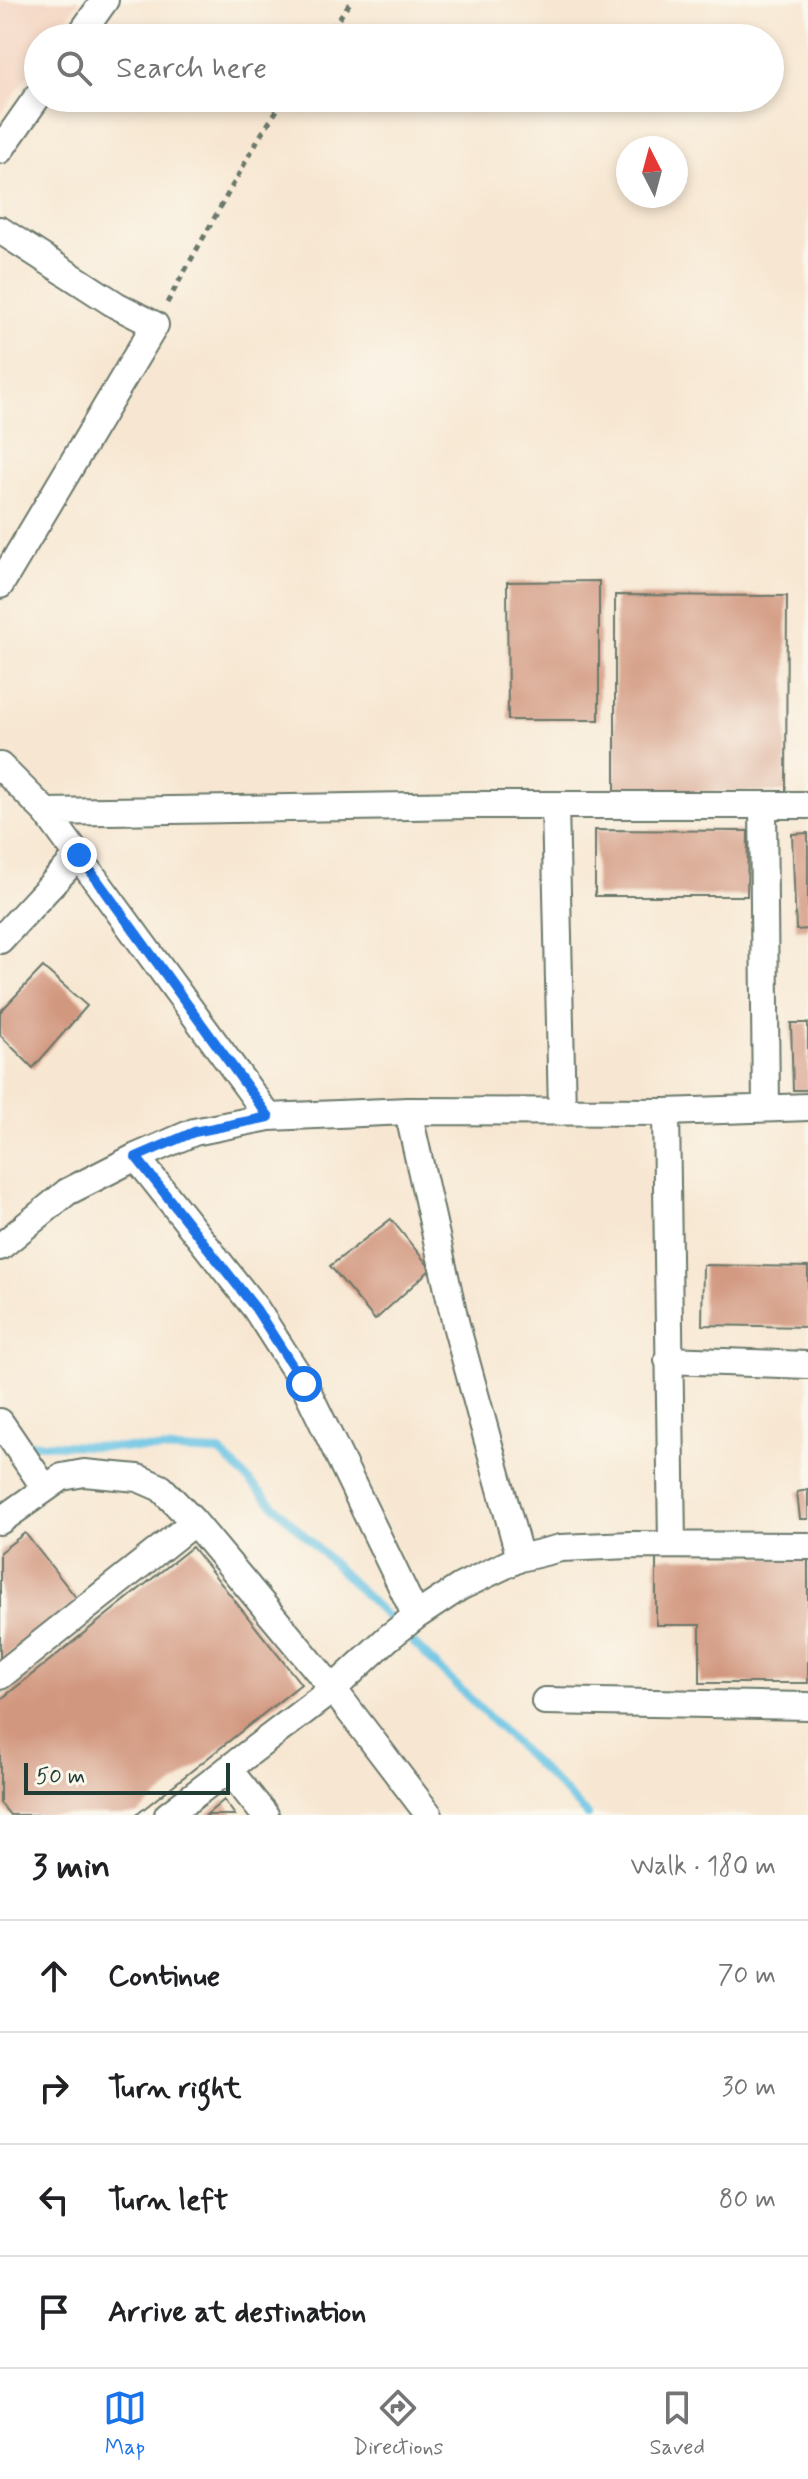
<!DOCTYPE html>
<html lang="en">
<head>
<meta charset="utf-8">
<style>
  body { margin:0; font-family:Mynerve,sans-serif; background:#f2f2f2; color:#202124 }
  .compass { position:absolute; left:616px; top:136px; width:72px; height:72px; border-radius:50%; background:#fff; box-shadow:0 4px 12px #0003; rotate:354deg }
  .scale { position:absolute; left:24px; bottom:20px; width:206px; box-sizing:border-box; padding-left:8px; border:4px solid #1f3d34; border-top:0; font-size:22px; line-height:28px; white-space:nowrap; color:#1f3d34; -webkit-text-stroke:6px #fbf7ec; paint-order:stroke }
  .stop { position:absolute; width:24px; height:24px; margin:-18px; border:6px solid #1a73e8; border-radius:50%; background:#fff }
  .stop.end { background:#1a73e8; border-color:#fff; box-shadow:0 2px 8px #0008 }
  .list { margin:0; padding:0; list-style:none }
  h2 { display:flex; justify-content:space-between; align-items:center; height:104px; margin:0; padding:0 32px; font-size:34px }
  h2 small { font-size:26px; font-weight:400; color:#757577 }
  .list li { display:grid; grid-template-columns:52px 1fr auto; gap:24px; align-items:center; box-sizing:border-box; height:112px; padding:0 32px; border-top:2px solid #e0e0e0 }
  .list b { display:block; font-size:30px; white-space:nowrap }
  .list em { font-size:26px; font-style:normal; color:#757577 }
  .icon { flex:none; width:44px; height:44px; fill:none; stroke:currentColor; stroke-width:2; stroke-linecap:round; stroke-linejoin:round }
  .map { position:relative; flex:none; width:808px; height:1815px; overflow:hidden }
  .search { position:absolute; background:#fff; box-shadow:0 4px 12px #0003; left:24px; right:24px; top:24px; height:88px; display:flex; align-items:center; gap:20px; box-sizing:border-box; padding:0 28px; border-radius:44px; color:#757577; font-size:30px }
  .sheet { height:552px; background:#fff }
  nav { display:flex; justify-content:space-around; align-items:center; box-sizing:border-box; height:112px; border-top:2px solid #e0e0e0; background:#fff; font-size:22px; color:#757577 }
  nav a { display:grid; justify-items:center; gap:4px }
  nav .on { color:#1a73e8 }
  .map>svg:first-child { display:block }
  .built { fill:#f4d3c0 }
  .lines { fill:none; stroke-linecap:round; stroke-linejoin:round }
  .stream { stroke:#66c2e4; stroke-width:8 }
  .building { fill:#d2977f }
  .street-casing { stroke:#6b786b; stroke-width:30 }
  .path { stroke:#6b786b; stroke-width:5; stroke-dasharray:6 6; stroke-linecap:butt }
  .street { stroke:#fff; stroke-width:26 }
  .route { stroke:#1a73e8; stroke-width:10 }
</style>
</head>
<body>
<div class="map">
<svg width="808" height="1815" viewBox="0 0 808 1815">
  <rect width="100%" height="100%" fill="#fbf7ec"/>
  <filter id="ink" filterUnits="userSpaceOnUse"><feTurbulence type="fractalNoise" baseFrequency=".0125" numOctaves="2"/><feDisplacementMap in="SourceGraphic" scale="16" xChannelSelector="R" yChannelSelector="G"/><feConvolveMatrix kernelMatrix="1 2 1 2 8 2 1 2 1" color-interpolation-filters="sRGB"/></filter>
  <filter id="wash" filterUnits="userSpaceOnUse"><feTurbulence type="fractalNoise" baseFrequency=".006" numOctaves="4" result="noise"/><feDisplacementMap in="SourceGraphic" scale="32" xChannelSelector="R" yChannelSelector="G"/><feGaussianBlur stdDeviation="1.8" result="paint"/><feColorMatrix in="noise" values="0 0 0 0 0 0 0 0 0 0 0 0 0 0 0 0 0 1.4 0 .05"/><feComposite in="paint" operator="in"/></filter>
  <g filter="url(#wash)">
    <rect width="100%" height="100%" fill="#f7e7d2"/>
    <path class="built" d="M0,0H79L53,38H38V60L0,115Z"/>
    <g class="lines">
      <path class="stream" d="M21,1443L220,1452L588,1815"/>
    </g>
    <g id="blocks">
      <path class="building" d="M599,581V720H508L507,582Z
        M615,595L787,596L786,792H615Z
        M595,830L748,831L747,896H595Z
        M808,833V929L796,930L792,834Z
        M43,967L87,1006L33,1068L0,1035V1012Z
        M791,1023H808V1090H793Z
        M391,1219L431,1269L375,1320L330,1266Z
        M703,1265L808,1267V1327L702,1325Z
        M808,1490V1519H800L797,1492Z
        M25,1533L78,1600L0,1661V1552Z
        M192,1547L301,1684L136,1815H10L0,1803V1700Z
        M656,1557L808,1558V1683H700V1625H656Z
        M224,1800L235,1815H206Z"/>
    </g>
  </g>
  <g filter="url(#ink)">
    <use href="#blocks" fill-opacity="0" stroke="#6b786b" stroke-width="2"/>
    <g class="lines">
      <defs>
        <path id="street" d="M78,38L105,0
          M0,150L38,96
          M0,230L116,305L155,325L0,585
          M0,766L46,812L269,1117
          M555,805L562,1112
          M763,805L766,1107
          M46,812L470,805H808
          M0,940L79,855
          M408,1111L456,1325L520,1558
          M666,1112L672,1545
          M136,1157L256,1309L304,1384L416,1616
          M0,1247L67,1192L136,1157L194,1132L269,1117L408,1111L666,1112L808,1107
          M668,1360L808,1365
          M0,1422L45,1488
          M0,1521L62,1477L84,1473L138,1478L161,1488L194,1522L333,1689L429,1815
          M0,1676L194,1522
          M545,1701L808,1706
          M228,1769L265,1815
          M168,1815L333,1689L388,1638L416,1616L460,1587L520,1558L561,1548L630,1545L808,1546"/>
      </defs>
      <use href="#street" class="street-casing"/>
      <path class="path" d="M325,38L352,0
        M167,303L260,136L285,98"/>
      <use href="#street" class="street"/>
    </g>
  </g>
  <g class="lines" filter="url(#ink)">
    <path class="route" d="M79,855L269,1117L194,1132L136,1157L256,1309L304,1384"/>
  </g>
</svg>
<svg class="compass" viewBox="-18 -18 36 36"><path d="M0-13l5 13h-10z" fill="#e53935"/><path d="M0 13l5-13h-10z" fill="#757577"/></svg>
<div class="scale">50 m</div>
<div class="stop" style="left:304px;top:1384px"></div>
<div class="stop end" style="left:79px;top:855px"></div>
<div class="search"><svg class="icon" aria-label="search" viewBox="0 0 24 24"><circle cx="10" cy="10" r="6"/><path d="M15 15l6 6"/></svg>Search here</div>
</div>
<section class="sheet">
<h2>3 min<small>Walk · 180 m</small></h2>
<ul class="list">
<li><svg class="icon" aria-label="ahead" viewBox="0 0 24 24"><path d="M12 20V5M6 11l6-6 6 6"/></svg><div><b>Continue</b></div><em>70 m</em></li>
<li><svg class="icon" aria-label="right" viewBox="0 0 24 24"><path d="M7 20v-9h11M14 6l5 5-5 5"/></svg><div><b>Turn right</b></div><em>30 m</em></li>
<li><svg class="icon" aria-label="left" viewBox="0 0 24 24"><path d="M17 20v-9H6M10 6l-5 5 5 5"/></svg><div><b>Turn left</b></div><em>80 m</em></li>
<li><svg class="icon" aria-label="arrive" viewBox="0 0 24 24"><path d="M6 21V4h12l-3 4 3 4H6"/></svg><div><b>Arrive at destination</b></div></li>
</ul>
</section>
<nav>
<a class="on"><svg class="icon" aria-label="map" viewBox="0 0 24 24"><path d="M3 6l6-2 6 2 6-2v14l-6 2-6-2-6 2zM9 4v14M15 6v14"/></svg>Map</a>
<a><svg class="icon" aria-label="directions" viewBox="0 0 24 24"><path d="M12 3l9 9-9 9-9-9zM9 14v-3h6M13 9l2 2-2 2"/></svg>Directions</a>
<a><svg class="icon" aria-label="saved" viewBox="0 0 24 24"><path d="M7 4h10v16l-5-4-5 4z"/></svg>Saved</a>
</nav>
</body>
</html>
